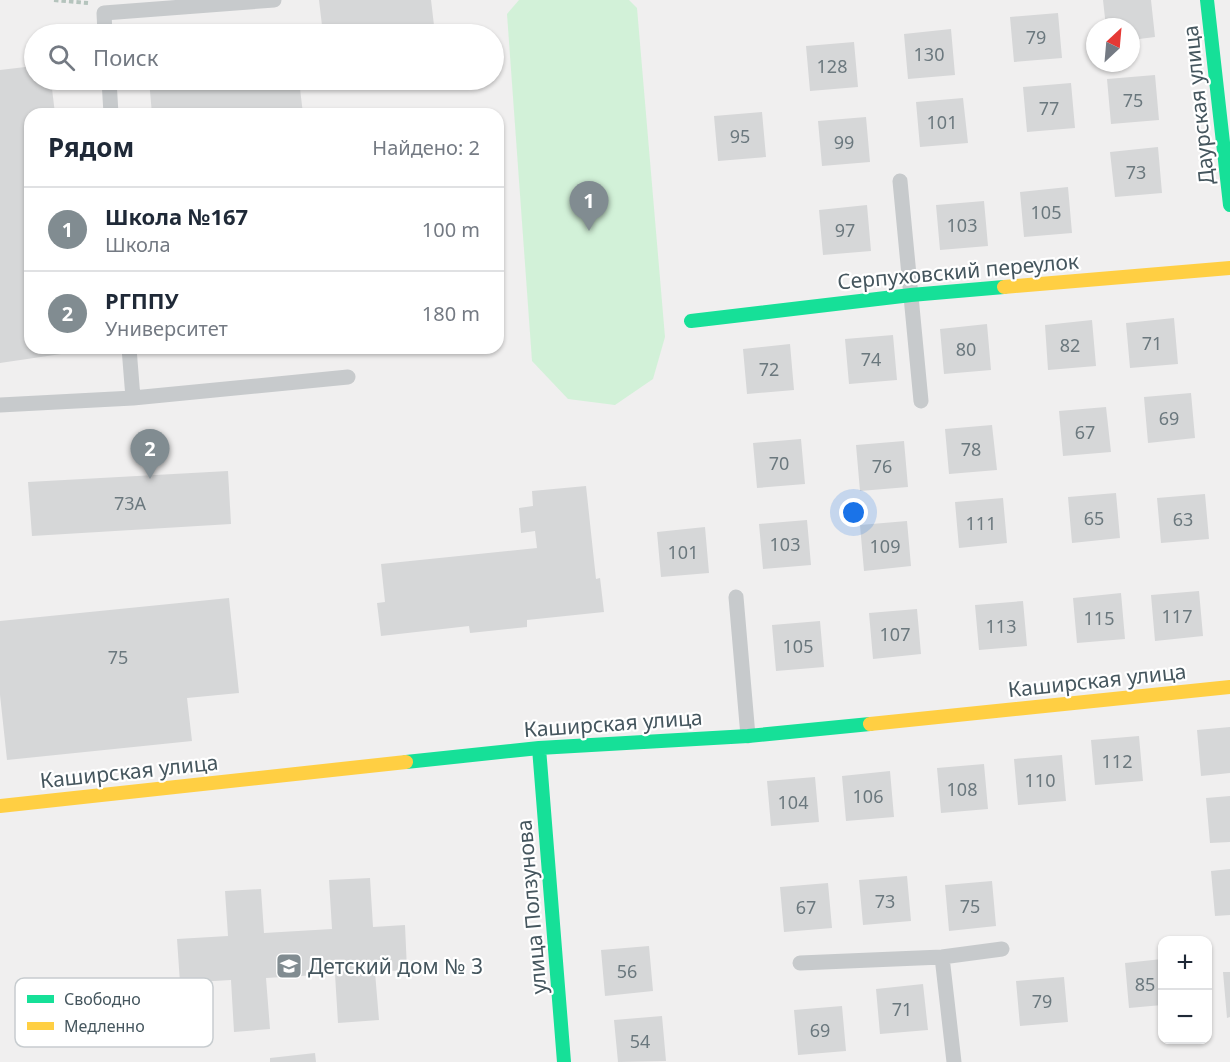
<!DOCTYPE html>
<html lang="ru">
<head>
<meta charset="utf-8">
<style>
  body { margin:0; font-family:"Noto Sans",sans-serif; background:#f6f6f7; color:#1f2937 }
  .controls { position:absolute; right:18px; bottom:18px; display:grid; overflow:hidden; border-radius:12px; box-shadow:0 2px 4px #0004 }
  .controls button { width:54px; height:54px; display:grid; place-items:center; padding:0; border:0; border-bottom:2px solid #e0e1e3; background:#fff; color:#1f2937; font:30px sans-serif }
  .compass { position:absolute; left:1086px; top:18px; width:54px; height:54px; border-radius:50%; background:#fff; box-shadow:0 2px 4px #0004; rotate:26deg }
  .you { position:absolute; left:854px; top:513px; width:21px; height:21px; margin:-15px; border:4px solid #fff; border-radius:50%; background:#1a73e8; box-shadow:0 0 0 9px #1a73e833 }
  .badge { display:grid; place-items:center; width:39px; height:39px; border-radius:50%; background:#818c91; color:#fff; font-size:20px; font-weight:700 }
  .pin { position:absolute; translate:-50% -50px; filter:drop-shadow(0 2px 3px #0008) }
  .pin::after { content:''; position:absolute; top:32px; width:21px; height:18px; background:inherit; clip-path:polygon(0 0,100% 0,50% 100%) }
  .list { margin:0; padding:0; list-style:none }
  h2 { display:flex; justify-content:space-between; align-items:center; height:78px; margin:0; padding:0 24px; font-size:26px }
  h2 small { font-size:20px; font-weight:400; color:#747a83 }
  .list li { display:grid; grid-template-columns:39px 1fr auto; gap:18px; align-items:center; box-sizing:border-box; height:84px; padding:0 24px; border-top:2px solid #e0e1e3 }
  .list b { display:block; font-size:22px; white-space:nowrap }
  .list p { margin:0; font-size:20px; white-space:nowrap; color:#747a83 }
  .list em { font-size:20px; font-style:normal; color:#747a83 }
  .icon { flex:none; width:33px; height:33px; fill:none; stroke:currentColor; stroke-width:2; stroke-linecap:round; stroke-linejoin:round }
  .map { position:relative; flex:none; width:1230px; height:1062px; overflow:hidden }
  .search { position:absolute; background:#fff; box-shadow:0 2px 4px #0004; left:24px; top:24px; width:480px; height:66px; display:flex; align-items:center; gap:15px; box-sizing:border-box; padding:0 21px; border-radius:33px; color:#747a83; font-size:22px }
  .panel { position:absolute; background:#fff; box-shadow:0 2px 4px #0004; left:24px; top:108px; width:480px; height:246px; border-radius:18px }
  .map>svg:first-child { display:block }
  .green { fill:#d2f1d8 }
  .building { fill:#d6d7d8 }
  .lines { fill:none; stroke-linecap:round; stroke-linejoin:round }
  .path { stroke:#b5c4bd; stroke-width:4; stroke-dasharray:4.5 3; stroke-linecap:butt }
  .lane { stroke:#c7cacc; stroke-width:15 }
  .fast { stroke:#16e098; stroke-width:14 }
  .slow { stroke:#ffcf43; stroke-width:14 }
  .labels { text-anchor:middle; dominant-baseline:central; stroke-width:4.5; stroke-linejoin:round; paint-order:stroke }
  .number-label { font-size:18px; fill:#6b787e }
  .street-label { font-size:21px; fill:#45565e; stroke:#fff }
  .poi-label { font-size:21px; fill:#45565e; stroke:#fff; text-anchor:start }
  .key { fill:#fff; stroke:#c7cccf; stroke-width:1.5 }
  .key-label { font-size:16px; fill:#45565e }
</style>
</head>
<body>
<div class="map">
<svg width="1230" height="1062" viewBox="0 0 1230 1062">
  <rect width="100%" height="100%" fill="#f0efef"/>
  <path class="green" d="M519,0H629L637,8L665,337L653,379L615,405L568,399L532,361L507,14Z"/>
  <path class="building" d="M319,0H431L435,34H323Z
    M1103,0H1151L1155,37L1131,40V27H1106Z
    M1058,13L1062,58L1014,62L1010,17Z
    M244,25L245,34H195L194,30Z
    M951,29L955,75L908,79L904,34Z
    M854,42L858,87L810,91L806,46Z
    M34,66V80H51L55,114H30V348H87L88,350L0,363V70Z
    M1155,75L1159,120L1111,124L1107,79Z
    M149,80H299L303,114H152Z
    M367,80H432V81L368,88Z
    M1071,83L1075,128L1027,132L1023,87Z
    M963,98L968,143L920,147L916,102Z
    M762,112L766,157L718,161L714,116Z
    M866,117L870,162L822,166L818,121Z
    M1158,147L1162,193L1115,197L1110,152Z
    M1068,187L1072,233L1024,237L1020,192Z
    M984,201L988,246L940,250L936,205Z
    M867,205L871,251L823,255L819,210Z
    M1174,318L1178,364L1130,368L1126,323Z
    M1092,320L1096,366L1048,370L1045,325Z
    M987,324L991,370L944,374L940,329Z
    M893,335L897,380L849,384L845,339Z
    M790,344L794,390L747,394L743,349Z
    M1191,393L1195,438L1148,443L1144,397Z
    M1106,407L1111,452L1063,456L1059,411Z
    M992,425L997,470L949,474L945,429Z
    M801,439L805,484L757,488L753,443Z
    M904,441L908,487L860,491L856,445Z
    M228,471L231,524L32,536L28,482Z
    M586,486L596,579L600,578L604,612L527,620V627L470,633L469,626L381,636L377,603L385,602L381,564L537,548L535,531L521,533L519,508L533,506L532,491Z
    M1116,493L1120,538L1072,543L1068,497Z
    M1205,494L1209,539L1161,543L1157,498Z
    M1003,498L1007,543L959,548L955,502Z
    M807,520L811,565L763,569L759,524Z
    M907,521L911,566L864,571L860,525Z
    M705,527L709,573L661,577L657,532Z
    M1199,591L1203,636L1155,641L1151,595Z
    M1121,593L1125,639L1077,643L1073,598Z
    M229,598L239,693L187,698L192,741L7,760L0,695V621Z
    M1023,601L1027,646L979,650L975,605Z
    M917,609L921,654L873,659L869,613Z
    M820,621L824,667L776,671L772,625Z
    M1230,727V773L1201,776L1197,730Z
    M1139,736L1143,781L1095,785L1091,740Z
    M1062,755L1066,801L1018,805L1014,759Z
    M984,764L988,809L941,813L937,768Z
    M890,771L894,817L846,821L842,776Z
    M815,777L819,822L771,826L767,781Z
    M1230,796V842L1210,843L1206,798Z
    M1230,869V915L1215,916L1211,871Z
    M907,876L911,921L863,925L859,880Z
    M370,878L373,927L405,925L407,970L375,972L379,1020L338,1023L335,974L266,978L270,1029L234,1032L231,980L180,983L177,939L228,936L225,891L261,889L264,933L332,929L329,880Z
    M992,881L996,926L949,931L945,885Z
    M828,883L832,928L784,932L780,887Z
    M649,946L653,991L605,996L601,950Z
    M1162,959V1005L1129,1008L1125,963Z
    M1223,972H1230V1017L1227,1018Z
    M1064,977L1068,1022L1020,1026L1016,981Z
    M923,984L928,1030L880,1034L876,989Z
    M842,1006L846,1051L798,1055L794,1010Z
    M662,1016L666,1061L618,1062L614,1020Z
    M315,1053L316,1062H270V1058Z"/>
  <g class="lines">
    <path class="path" d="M54,0L88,3"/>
    <path class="lane" d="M105,34L104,13L274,0
      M109,80L111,114
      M900,181L921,401
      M129,348L133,398
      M0,405L133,398L348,377
      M736,597L748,736
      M942,957L954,1062
      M800,963L942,957L1002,949"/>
    <path class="fast" d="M1207,0L1230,205
      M691,321L911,295L1004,287
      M539,748L564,1062
      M406,762L539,748L748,736L870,724"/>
    <path class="slow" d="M1004,287L1230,268
      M870,724L1230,687
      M0,806L406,762"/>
  </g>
  <defs>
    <symbol id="school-square" viewBox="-11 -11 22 22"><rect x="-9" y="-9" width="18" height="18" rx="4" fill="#818c91" stroke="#fff"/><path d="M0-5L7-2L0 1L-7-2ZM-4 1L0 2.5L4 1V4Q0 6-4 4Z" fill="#fff"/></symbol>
  </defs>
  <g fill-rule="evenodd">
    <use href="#school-square" x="274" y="951" width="30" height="30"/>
  </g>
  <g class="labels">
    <g class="number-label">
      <text x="1036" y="37">79</text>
      <text x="929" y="54">130</text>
      <text x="832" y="66">128</text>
      <text x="1133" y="100">75</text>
      <text x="1049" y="108">77</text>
      <text x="942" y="122">101</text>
      <text x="740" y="136">95</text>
      <text x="844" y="142">99</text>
      <text x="1136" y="172">73</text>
      <text x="1046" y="212">105</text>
      <text x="962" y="225">103</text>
      <text x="845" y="230">97</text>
      <text x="1152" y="343">71</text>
      <text x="1070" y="345">82</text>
      <text x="966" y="349">80</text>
      <text x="871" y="359">74</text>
      <text x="769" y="369">72</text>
      <text x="1169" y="418">69</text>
      <text x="1085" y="432">67</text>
      <text x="971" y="449">78</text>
      <text x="779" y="463">70</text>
      <text x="882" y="466">76</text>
      <text x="130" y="503">73А</text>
      <text x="1094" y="518">65</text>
      <text x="1183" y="519">63</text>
      <text x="981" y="523">111</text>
      <text x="785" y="544">103</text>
      <text x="885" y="546">109</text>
      <text x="683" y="552">101</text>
      <text x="1177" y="616">117</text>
      <text x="1099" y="618">115</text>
      <text x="1001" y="626">113</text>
      <text x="895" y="634">107</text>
      <text x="798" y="646">105</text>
      <text x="118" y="657">75</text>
      <text x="1117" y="761">112</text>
      <text x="1040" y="780">110</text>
      <text x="962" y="789">108</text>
      <text x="868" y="796">106</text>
      <text x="793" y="802">104</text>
      <text x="885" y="901">73</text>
      <text x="970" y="906">75</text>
      <text x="806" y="907">67</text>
      <text x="627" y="971">56</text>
      <text x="1145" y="984">85</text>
      <text x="1042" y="1001">79</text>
      <text x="902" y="1009">71</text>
      <text x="820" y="1030">69</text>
      <text x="640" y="1041">54</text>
    </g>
    <g class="street-label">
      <text transform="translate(1198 105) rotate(-96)">Даурская улица</text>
      <text transform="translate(958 271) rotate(-5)">Серпуховский переулок</text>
      <text transform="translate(1097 680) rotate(-6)">Каширская улица</text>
      <text transform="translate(613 723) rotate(-4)">Каширская улица</text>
      <text transform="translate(129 771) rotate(-6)">Каширская улица</text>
      <text transform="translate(531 907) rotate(-95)">улица Ползунова</text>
    </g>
    <g class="poi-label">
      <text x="308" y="966">Детский дом № 3</text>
    </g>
  </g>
  <rect x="15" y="978" width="198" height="69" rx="9" class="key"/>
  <rect x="27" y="995" width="27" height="8" fill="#16e098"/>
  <rect x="27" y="1022" width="27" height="8" fill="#ffcf43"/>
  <g class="key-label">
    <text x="64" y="1005">Свободно</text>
    <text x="64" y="1032">Медленно</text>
  </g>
</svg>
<div class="controls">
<button>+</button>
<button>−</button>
</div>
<svg class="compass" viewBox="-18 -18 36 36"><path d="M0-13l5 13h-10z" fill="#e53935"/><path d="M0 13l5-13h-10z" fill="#747a83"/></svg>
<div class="you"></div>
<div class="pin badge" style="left:589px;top:231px">1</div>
<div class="pin badge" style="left:150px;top:479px">2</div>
<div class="search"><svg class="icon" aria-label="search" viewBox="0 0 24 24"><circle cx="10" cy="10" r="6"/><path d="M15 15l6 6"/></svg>Поиск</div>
<section class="panel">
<h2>Рядом<small>Найдено: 2</small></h2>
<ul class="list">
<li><span class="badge">1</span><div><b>Школа №167</b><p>Школа</p></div><em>100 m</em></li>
<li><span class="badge">2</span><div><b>РГППУ</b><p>Университет</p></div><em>180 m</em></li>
</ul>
</section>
</div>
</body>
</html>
